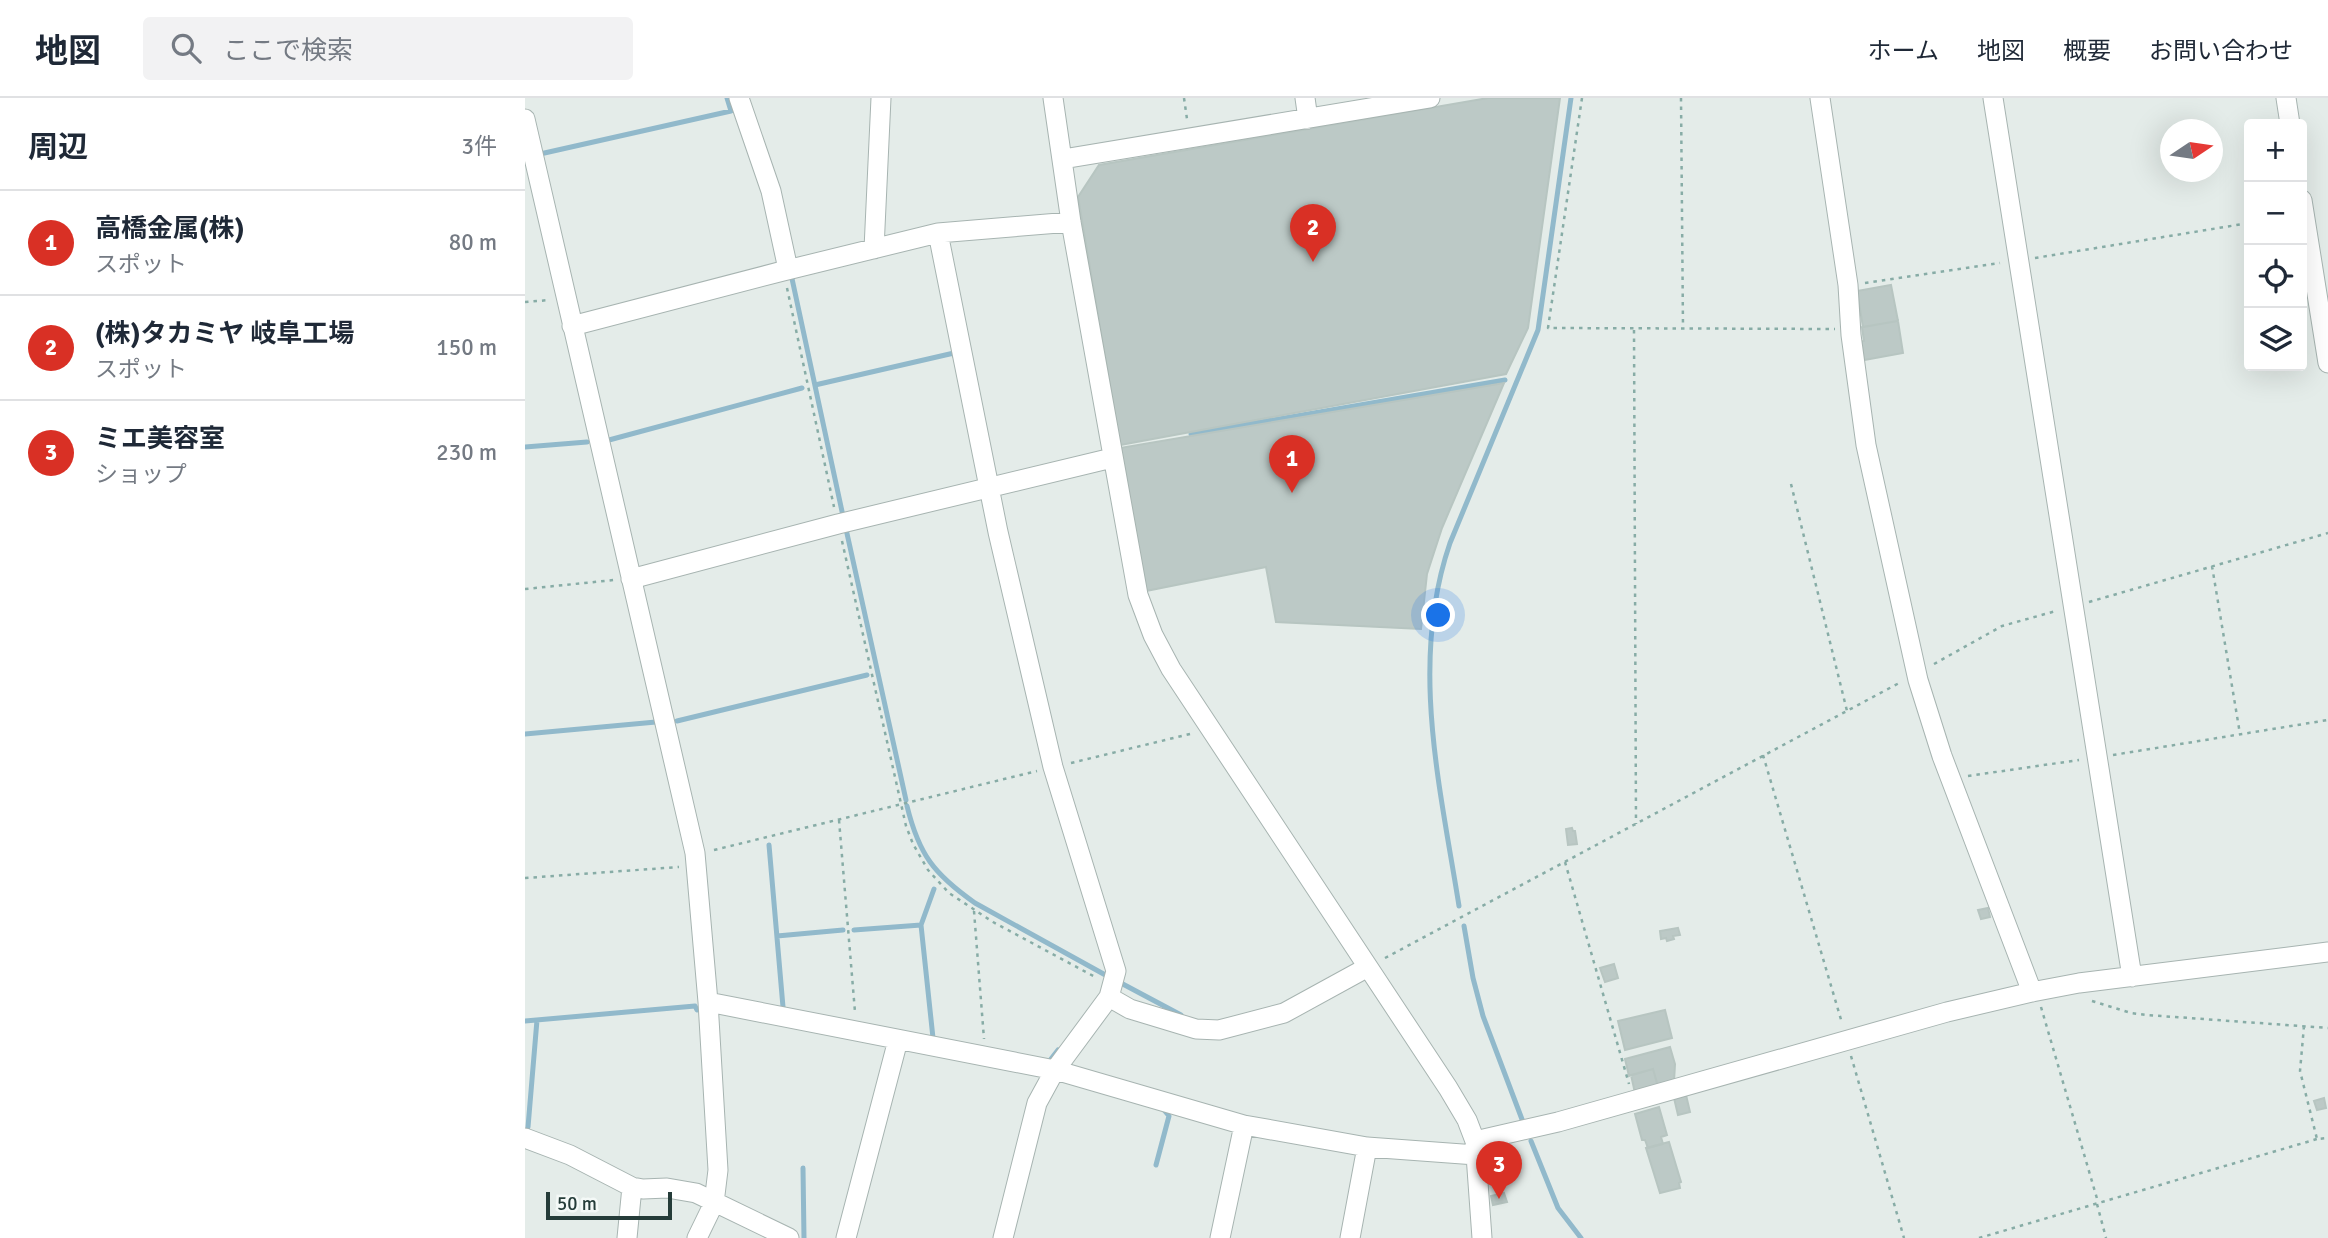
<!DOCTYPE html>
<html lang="ja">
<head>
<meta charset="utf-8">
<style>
  body { margin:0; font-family:Signika,"Noto Sans JP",sans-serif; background:#f2f2f3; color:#1f2937 }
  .controls { position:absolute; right:21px; top:21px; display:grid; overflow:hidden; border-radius:7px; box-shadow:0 7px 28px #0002 }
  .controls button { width:63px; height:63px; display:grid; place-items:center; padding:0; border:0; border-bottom:2px solid #e0e1e3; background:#fff; color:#1f2937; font:35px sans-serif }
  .compass { position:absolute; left:1635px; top:21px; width:63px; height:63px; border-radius:50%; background:#fff; box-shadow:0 7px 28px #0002; rotate:77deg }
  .scale { position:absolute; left:21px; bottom:18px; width:126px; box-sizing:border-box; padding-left:7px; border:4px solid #253c39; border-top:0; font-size:19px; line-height:24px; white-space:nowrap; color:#253c39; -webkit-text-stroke:5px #f4f9f7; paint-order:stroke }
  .you { position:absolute; left:914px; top:518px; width:24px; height:24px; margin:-18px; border:5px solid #fff; border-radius:50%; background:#1a73e8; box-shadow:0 0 0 10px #1a73e833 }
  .badge { display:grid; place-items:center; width:46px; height:46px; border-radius:50%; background:#d93025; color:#fff; font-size:23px; font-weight:700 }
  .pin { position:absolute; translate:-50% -58px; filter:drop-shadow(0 2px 4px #0008) }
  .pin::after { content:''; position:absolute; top:37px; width:24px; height:21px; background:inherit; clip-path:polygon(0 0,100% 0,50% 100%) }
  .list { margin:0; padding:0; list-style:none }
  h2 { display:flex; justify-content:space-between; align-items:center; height:91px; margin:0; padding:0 28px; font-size:30px }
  h2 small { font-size:23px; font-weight:400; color:#747a83 }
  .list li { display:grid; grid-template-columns:46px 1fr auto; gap:21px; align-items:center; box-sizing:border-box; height:105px; padding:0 28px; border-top:2px solid #e0e1e3 }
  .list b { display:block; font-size:26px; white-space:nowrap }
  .list p { margin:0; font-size:23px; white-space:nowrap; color:#747a83 }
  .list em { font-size:23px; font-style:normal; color:#747a83 }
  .icon { flex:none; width:38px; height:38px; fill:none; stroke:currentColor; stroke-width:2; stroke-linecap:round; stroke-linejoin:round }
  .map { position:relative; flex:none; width:1803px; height:1140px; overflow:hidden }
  header { display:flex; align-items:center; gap:42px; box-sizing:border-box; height:98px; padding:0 35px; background:#fff; border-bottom:2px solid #e0e1e3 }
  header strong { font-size:33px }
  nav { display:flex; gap:38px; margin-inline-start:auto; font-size:24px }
  .search { width:490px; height:63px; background:#f2f2f3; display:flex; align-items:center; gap:18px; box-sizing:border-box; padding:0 24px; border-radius:7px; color:#747a83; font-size:26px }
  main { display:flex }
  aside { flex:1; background:#fff }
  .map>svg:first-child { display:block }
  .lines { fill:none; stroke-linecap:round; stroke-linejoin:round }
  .stream { stroke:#91b9cb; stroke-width:5 }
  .building { fill:#bcc9c6; stroke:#b7c5c1; stroke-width:2 }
  .minor-casing { stroke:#a7b4b1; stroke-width:21 }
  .path { stroke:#87aca6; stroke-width:2.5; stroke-dasharray:3.5 5; stroke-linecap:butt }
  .minor { stroke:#fff; stroke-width:19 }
</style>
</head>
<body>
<header>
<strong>地図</strong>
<div class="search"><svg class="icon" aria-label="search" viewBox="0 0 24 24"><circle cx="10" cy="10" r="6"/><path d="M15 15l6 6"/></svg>ここで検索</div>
<nav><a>ホーム</a><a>地図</a><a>概要</a><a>お問い合わせ</a></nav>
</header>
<main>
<aside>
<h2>周辺<small>3件</small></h2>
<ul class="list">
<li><span class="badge">1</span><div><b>高橋金属(株)</b><p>スポット</p></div><em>80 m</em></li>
<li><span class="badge">2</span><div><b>(株)タカミヤ 岐阜工場</b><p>スポット</p></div><em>150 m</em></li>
<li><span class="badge">3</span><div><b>ミエ美容室</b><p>ショップ</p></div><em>230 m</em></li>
</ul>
</aside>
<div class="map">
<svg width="1803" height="1140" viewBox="0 0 1803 1140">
  <rect width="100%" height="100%" fill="#e4ece9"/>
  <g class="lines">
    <path class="stream" d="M15,56L206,13L202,0
      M266,176L318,418
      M290,287L429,255L430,259
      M666,336L980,282
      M84,342L277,290
      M0,349L62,344
      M321,431L381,702
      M152,623L342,577
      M0,636L131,624
      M382,708C394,757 409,776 450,805L584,879
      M244,747L258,909
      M934,808C915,688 884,564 925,445L1013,232L1046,0
      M939,828L948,880L958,918L998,1024
      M329,832L396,827
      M252,838L318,832
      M594,884L656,917
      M0,923L170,908L172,912
      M408,940L396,827L409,791
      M526,961L533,952
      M3,1029L12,922
      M1006,1043L1033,1110L1056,1140
      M631,1067L644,1018L639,1012
      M278,1070L279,1140"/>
  </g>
  <path class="building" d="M963,0H1035L1003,230L981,276L595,347L553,99L574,67Z
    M1366,187L1373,223L1338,229L1332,193Z
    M1373,223L1378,255L1339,262L1334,244L1339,243L1337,229Z
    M979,285L917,430L902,476L896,531L751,524L741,469L621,493L595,350Z
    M1047,730L1048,733H1050L1052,746L1043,747L1041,731Z
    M1463,810L1465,819L1456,821L1453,812Z
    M1153,830L1155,837L1148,838L1149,841L1142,843L1141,840L1136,841L1135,833Z
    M1089,866L1093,880L1080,884L1075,870Z
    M1140,912L1147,940L1100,952L1093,923Z
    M1145,949L1150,966L1149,984L1133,988L1128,971L1104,978L1100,961Z
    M1128,971L1133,989L1110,995L1106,977Z
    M1161,997L1165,1014L1153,1017L1149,1000Z
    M1799,1000L1801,1010L1792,1012L1789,1003Z
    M1134,1009L1142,1037L1136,1039L1138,1046L1123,1050L1120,1042H1117L1110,1016Z
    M1144,1044L1156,1084L1154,1085L1155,1090L1135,1095L1121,1050Z
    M979,1095L982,1104L968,1107L966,1098Z"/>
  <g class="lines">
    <defs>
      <path id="minor" d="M214,0L246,93L263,171
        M528,0L546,124L613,497L628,537L646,571L923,990L942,1022L950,1043L957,1140
        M780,0L783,21
        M1295,0L1323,187L1326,237L1341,347L1393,582L1417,658L1507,894
        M1468,0L1607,879
        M1761,0L1765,26
        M0,21L170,755L183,904L193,1072L189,1105L172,1140
        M538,61L905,0
        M1777,102L1803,265
        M413,135L473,434L528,669L591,873L584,899L530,972L512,1005L478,1140
        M349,151L356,0
        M47,228L258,173L413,135L546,124
        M106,481L313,426L587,360
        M584,899L605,911L671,931L694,932L759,915L843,869
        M183,904L530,972L719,1027L842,1049L951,1057
        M0,1040L45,1057L107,1089L118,1091L142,1090L171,1095L264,1140
        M950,1043L1033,1024L1422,914L1507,894L1554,885L1803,854
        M102,1140L107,1089
        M321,1140L373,942
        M695,1140L719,1027
        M825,1140L842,1049"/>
    </defs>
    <use href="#minor" class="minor-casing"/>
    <path class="path" d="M659,0L662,21
      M1057,0L1023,230L1310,231
      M1156,0L1158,230
      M1510,160L1724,125
      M1340,185L1475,165
      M262,190L309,409
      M0,204L25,202
      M1109,232L1111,726
      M1266,386L1322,613
      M317,443L381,728L388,746L403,772L424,795L468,824L572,880
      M1687,468L1715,636
      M0,491L89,482
      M1564,504L1803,435
      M1409,566L1477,528L1531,513
      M1238,657L1317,925
      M1588,657L1803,622
      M546,665L669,635
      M1443,678L1554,662
      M314,722L330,914
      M189,752L512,673
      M1040,764L1104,986
      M0,780L154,769
      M449,813L459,941
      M860,860L1376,584
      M1567,903L1606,915L1622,917L1803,930
      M1516,909L1573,1104
      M1779,928L1775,973L1792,1041L1803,1040
      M1326,958L1379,1140
      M1572,1106L1581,1140
      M1454,1140L1792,1041"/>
    <use href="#minor" class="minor"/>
  </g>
</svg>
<div class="controls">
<button>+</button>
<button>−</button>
<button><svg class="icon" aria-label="locate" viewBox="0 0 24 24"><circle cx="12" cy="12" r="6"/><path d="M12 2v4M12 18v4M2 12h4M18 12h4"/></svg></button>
<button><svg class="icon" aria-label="layers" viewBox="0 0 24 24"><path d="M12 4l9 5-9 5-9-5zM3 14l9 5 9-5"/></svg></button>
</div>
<svg class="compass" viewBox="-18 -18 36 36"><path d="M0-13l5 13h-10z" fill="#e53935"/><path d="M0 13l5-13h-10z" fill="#747a83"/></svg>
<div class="scale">50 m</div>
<div class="you"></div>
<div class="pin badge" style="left:767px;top:395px">1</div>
<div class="pin badge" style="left:788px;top:164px">2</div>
<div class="pin badge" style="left:974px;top:1101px">3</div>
</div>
</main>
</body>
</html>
